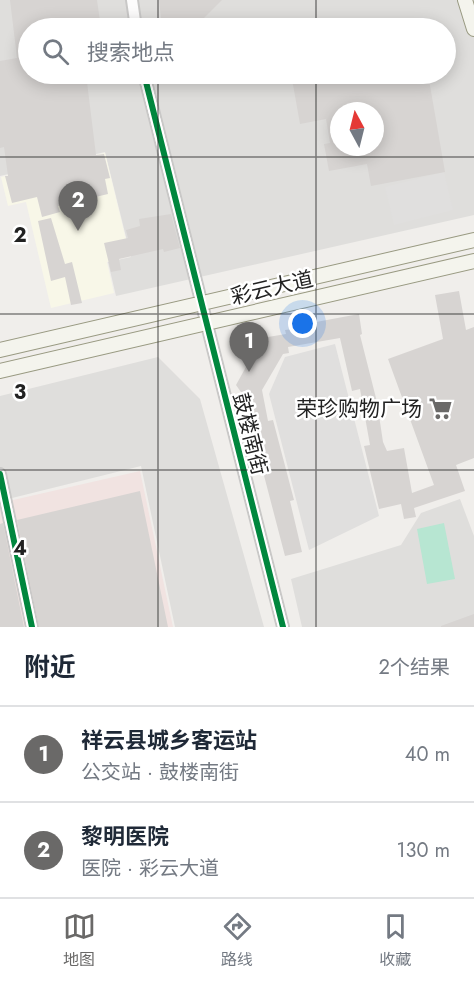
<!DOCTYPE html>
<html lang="zh">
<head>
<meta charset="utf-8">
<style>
  body { margin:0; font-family:Jost,"Noto Sans SC",sans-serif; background:#f6f6f7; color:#1f2937 }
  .compass { position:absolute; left:330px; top:102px; width:54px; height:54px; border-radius:50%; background:#fff; box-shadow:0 3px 15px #0003; rotate:353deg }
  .you { position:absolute; left:303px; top:324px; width:21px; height:21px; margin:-15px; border:4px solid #fff; border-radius:50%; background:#1a73e8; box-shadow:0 0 0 9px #1a73e833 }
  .badge { display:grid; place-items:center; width:39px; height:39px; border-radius:50%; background:#6a6968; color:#fff; font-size:20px; font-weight:700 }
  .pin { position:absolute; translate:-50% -50px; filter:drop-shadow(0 2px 3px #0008) }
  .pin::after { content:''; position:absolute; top:32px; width:21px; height:18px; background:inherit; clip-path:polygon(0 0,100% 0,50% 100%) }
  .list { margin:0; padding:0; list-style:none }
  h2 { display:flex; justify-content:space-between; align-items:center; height:78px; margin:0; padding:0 24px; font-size:26px }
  h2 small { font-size:20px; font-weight:400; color:#747a83 }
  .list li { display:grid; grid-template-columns:39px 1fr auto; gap:18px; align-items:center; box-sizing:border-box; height:96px; padding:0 24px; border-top:2px solid #e0e1e3 }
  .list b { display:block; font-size:22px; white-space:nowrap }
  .list p { margin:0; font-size:20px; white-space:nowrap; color:#747a83 }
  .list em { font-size:20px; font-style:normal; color:#747a83 }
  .icon { flex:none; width:33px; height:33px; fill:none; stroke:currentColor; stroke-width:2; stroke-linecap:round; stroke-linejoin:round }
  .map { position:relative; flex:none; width:474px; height:627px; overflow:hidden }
  .search { position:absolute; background:#fff; box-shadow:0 3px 15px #0003; left:18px; right:18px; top:18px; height:66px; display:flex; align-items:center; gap:15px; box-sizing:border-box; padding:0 21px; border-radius:33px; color:#747a83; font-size:22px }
  .sheet { height:270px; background:#fff }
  nav { display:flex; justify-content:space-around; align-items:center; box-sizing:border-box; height:84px; border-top:2px solid #e0e1e3; background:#fff; font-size:16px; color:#747a83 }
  nav a { display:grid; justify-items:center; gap:3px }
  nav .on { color:#6a6968 }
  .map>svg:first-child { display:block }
  .residential { fill:#dfdedc; fill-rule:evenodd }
  .commercial { fill:#f1e3e1 }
  .education { fill:#f8f7e8 }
  .pitch { fill:#b7e6d2 }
  .parking { fill:#e0dfde }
  .building { fill:#d7d4d2; fill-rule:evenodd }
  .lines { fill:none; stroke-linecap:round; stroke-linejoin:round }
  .minor-casing { stroke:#c9c8c7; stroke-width:14 }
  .secondary-casing { stroke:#999a82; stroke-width:16 }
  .minor { stroke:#fdfcfc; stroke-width:10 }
  .secondary { stroke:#f4f4ed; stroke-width:14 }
  .cycleway-casing { stroke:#fff; stroke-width:10 }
  .cycleway { stroke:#00873e; stroke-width:6 }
  .grid { fill:none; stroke:#222; stroke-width:1.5; stroke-opacity:0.55 }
  .labels { text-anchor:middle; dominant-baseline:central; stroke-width:5; stroke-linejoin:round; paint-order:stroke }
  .street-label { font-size:21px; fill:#222; stroke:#fff }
  .poi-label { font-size:21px; fill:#222; stroke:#fff; text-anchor:end }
  .grid-label { font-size:20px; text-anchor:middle; font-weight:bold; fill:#222; stroke:#fff; stroke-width:5; stroke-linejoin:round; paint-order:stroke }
</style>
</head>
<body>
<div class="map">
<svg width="474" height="627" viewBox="0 0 474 627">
  <rect width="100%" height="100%" fill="#f0eeeb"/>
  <path class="residential" d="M0,0H474V215L116,296L108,262L131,257L105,152L0,176ZM28,28H446V74H28ZM339,111H375V147H339Z
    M158,357L200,399L264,627H175L141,466L0,501V396Z
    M460,499L474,536V627H302L291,579L401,545L421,513Z"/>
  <path class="commercial" d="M140,471L173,627H0V503Z"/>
  <path class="education" d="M105,153L130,256L107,262L114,293L51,308L26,202L8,206L1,177Z"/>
  <path class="pitch" d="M444,523L455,579L427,584L417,529Z"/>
  <path class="parking" d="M444,172L453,210L394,225L385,187Z
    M335,344L379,516L309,550L269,394L285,357Z"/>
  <path class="building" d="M10,0H97L101,28H28V74H47V76L86,74L96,155L104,154L110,178L105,179L108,194L58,206L60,212L42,217L37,197L12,203L5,176H8L4,147L0,148V61L17,58Z
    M159,0H222L194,28H162Z
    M323,74H428L445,172L371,186L367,164L329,171L324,144L330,143L326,119L300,124L292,79ZM339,111H375V147H339Z
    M171,214L180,248L164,252L163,249L119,259L121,270L111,272L104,243L128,238L126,230L140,226L139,219Z
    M51,218L65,264L72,262L82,303L71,305L65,277L51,281L38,221Z
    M459,291L466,330L474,327V458L456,465L465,491L414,508L416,517L404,519L401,504L379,509L364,446L370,445L360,389L352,391L340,338L288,347L289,353L283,354L262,390L268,421L273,420L294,500L290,501L302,552L285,556L243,395L236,385L262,338L286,334L285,330L293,329V327L300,325L359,314L362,334L360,335L377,402L383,442L387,451L404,448L412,493L434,485L388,359L443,339L435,295Z
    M140,491L168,627H39L17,520Z
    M3,523L24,627H0V524Z
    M474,614V627H441V626Z"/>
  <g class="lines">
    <defs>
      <path id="minor" d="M132,0L136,28
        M144,74L283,627
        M0,474L32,627"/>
      <path id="secondary" d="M465,0L474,29
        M0,350L474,240
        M0,371L474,261"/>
    </defs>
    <use href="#minor" class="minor-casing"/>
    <use href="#secondary" class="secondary-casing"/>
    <use href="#minor" class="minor"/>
    <use href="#secondary" class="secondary"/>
    <defs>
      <path id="cycleway" d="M144,74L283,627
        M0,474L32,627"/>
    </defs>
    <use href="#cycleway" class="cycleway-casing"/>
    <use href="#cycleway" class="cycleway"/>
  </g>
  <path class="grid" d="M158,0V28M316,0V28M158,74V627M316,74V627M0,157H474M0,314H474M0,470H474"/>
  <defs>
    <symbol id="supermarket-bare" viewBox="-9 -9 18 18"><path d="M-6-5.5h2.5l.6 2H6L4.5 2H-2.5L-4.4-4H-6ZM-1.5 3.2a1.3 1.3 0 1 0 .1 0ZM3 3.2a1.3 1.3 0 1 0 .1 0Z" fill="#6a6968" stroke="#fff" stroke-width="2.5" paint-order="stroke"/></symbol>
  </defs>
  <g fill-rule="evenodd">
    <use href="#supermarket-bare" x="424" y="392" width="33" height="33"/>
  </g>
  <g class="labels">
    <g class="street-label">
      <text transform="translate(272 288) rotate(-13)">彩云大道</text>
      <text transform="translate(250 434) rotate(76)">鼓楼南街</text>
    </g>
    <g class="poi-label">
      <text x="422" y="409">荣珍购物广场</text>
    </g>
  </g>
  <g class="grid-label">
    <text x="20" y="242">2</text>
    <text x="20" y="399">3</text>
    <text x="20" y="555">4</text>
  </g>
</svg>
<svg class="compass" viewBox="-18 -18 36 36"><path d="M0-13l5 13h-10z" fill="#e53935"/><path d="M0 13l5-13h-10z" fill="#747a83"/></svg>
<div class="you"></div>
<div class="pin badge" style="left:249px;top:372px">1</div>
<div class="pin badge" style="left:78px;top:231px">2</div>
<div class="search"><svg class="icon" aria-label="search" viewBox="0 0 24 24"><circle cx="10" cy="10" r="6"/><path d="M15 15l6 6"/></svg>搜索地点</div>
</div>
<section class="sheet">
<h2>附近<small>2个结果</small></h2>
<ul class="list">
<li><span class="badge">1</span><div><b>祥云县城乡客运站</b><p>公交站 · 鼓楼南街</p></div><em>40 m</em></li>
<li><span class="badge">2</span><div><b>黎明医院</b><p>医院 · 彩云大道</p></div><em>130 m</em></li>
</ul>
</section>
<nav>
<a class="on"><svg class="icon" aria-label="map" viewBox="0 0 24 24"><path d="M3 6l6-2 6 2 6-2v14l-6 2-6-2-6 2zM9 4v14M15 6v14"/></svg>地图</a>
<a><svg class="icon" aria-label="directions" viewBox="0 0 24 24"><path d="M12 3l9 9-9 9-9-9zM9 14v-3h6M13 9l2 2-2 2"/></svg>路线</a>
<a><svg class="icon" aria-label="saved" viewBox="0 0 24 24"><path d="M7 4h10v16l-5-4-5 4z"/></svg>收藏</a>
</nav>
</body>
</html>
